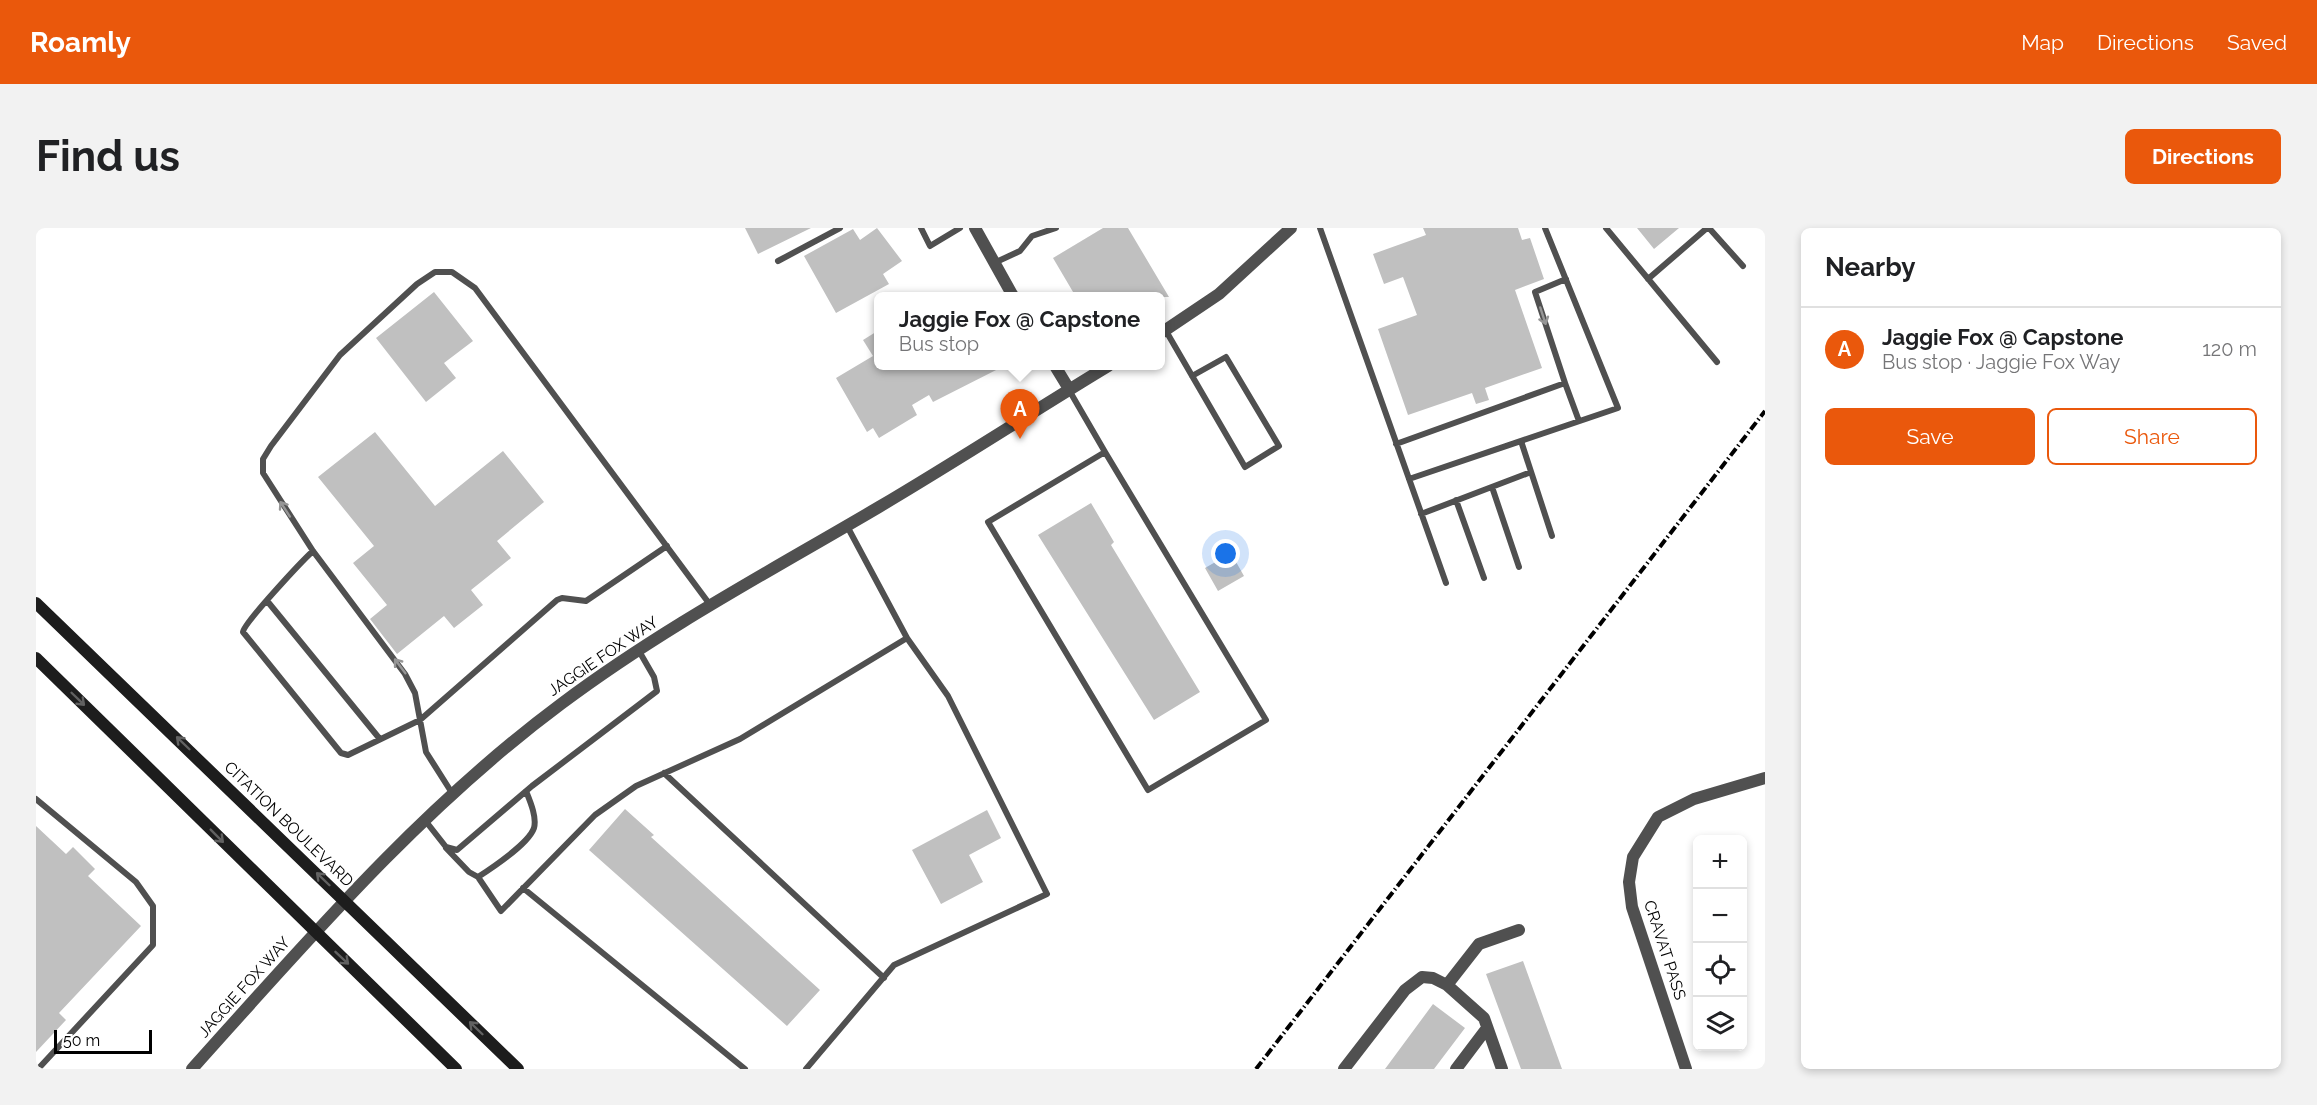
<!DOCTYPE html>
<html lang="en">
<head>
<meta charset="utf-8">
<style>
  body { margin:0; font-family:Raleway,sans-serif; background:#f2f2f2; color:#202124 }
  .controls { position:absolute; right:18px; bottom:18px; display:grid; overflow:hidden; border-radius:9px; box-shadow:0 3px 9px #0003 }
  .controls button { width:54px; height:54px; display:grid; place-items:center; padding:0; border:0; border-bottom:2px solid #e0e0e0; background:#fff; color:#202124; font:30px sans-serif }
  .scale { position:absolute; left:18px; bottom:15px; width:98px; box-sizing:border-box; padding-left:6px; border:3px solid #000; border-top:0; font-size:16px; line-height:21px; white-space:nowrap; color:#000; -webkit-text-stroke:4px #fff; paint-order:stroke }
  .you { position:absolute; left:1190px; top:326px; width:21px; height:21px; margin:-15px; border:4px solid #fff; border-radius:50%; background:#1a73e8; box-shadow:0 0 0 9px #1a73e833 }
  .badge { display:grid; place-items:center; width:39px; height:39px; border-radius:50%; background:#ea580c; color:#fff; font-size:20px; font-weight:700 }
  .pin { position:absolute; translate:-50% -50px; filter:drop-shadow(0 2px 3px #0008) }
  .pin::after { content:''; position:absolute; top:32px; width:21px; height:18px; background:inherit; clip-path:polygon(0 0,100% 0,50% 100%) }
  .popup { position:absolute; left:838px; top:64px; width:291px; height:78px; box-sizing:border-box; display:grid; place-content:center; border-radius:9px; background:#fff; filter:drop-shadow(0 2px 4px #0005); font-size:20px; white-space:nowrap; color:#757577 }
  .popup b { font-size:22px; color:#202124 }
  .popup::after { content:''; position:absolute; left:50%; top:100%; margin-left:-12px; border:12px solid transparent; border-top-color:#fff }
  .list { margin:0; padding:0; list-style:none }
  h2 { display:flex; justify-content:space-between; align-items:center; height:78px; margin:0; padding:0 24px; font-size:26px }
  h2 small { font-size:20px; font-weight:400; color:#757577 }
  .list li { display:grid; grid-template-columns:39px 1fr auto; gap:18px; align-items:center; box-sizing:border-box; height:84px; padding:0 24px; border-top:2px solid #e0e0e0 }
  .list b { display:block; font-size:22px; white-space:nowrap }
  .list p { margin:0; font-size:20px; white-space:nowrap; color:#757577 }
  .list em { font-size:20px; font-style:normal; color:#757577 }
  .actions { display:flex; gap:12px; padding:18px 24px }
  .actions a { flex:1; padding:14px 0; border:2px solid #ea580c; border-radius:9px; text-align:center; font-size:21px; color:#ea580c }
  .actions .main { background:#ea580c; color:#fff }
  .icon { flex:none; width:33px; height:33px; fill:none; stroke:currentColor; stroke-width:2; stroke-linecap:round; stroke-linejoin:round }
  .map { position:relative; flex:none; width:1729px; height:841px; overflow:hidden; border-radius:9px }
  header { display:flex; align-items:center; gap:36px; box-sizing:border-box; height:84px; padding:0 30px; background:#ea580c; color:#fff }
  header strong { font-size:28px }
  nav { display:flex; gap:33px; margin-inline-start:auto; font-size:21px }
  .intro { display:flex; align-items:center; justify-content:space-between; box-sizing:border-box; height:144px; padding:0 36px }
  h1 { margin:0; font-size:42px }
  .button { padding:15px 27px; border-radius:9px; background:#ea580c; color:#fff; font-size:21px; font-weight:700 }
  main { display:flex; gap:36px; padding:0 36px }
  aside { flex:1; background:#fff; border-radius:9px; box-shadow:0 3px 9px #0003 }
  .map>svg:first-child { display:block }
  .building { fill:#c0c0c0 }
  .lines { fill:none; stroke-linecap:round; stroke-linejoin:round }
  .lane { stroke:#505050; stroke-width:6 }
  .street { stroke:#505050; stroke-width:12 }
  .secondary { stroke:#1d1d1d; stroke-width:12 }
  .rail { stroke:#000; stroke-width:4; stroke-dasharray:9 3 1.5 3; stroke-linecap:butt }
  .oneway { stroke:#969696 }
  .oneway2 { stroke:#616161 }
  .labels { text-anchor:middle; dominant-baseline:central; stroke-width:4.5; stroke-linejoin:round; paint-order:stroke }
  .street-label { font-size:16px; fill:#000; stroke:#fff }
</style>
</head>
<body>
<header>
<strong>Roamly</strong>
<nav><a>Map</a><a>Directions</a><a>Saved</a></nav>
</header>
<div class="intro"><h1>Find us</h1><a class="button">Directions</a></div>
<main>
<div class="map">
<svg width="1729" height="841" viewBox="0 0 1729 841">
  <rect width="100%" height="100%" fill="#fff"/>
  <path class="building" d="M709,0H775L722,26Z
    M841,0L866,33L847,46L853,56L800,85L768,28L817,1L824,12Z
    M1067,0H1092L1133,69H1040L1017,30Z
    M1387,0H1482L1486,12L1494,10L1508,51L1479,62L1506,140L1449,160L1453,172L1440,176L1436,165L1372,187L1342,101L1381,87L1367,49L1348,56L1337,26L1390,7Z
    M1601,0H1643L1618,21Z
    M398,64L437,113L408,135L420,150L390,174L340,110Z
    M843,102V138H968L897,174L893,167L876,177L881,187L843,210L837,200L831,204L800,150L837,128L827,112Z
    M339,204L399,278L467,223L508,274L461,313L475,330L435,362L447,377L418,400L408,388L361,426L334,391L351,377L317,335L338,318L282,249Z
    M1055,275L1078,314L1075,317L1164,464L1118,492L1002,307Z
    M1195,325L1208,348L1182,363L1169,340Z
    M589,581L618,607L615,609L784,762L751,798L553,622Z
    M951,582L965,610L933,627L947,654L905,676L876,622Z
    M0,598L30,626L37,619L59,641L52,648L105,698L23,785L30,792L0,824Z
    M1487,733L1526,841H1485L1450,746Z
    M1397,776L1429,800L1398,841H1349Z"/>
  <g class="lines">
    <path class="lane" d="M885,0L894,18L924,0
      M1284,0L1410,355
      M1570,0L1681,134
      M1673,0L1707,38
      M742,33L804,0
      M958,35L984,23L996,8L1020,0
      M1612,51L1671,0
      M1130,103L1209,239L1243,218L1190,129L1156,148
      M1529,155L1499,64L1530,51
      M1033,162L1069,224
      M1485,213L1516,308
      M1360,216L1529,155L1543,193
      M1069,224L1230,492L1112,562L952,294Z
      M1373,251L1582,180L1509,0
      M1456,259L1483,339
      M1420,272L1448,350
      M1385,286L1495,244
      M277,323C266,333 207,396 207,404L305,525L312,527L384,492L521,372L526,370L550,373L631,318
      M232,374L343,510
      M628,545L848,750
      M416,565L390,524L379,465L369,446L277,323L227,245V231L235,218L304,127L381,56L399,44H416L439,60L675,378
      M0,571L100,654L117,678V717L2,841
      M388,591L410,619L421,622L496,558L621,463L618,449L603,423
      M410,620L433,644L442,649C456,640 493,615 498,600C501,589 494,573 490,563
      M442,649L465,683L559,587L600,558L704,511L871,410L811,298
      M487,660L709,841
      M770,841L858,737L1011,666L912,468L871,410"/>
    <path class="street" d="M939,0L977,68
      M1125,105L1183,66L1255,0
      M1019,138L1033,161
      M1411,757L1443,716L1483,702
      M156,841C272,712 385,580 525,476C625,401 736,342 843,279C921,233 996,184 1072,138
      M1308,841L1369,762L1386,749L1397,750L1411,757L1448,790L1466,841
      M1420,841L1451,800
      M1650,841L1596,679L1593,654L1597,629L1622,589L1658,571L1729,550"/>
    <path class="secondary" d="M0,375L482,841
      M0,430L420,841"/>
    <path class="rail" d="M1220,841L1729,183"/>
  </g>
  <defs><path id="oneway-shaft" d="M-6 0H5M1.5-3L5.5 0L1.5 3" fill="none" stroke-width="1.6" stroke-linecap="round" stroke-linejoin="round" transform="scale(1.5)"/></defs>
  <g class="oneway">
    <use href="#oneway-shaft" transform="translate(1507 88) rotate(72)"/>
    <use href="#oneway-shaft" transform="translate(249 281) rotate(-123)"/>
    <use href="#oneway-shaft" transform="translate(364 438) rotate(-127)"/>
  </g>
  <g class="oneway2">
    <use href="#oneway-shaft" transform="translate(42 471) rotate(44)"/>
    <use href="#oneway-shaft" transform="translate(147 515) rotate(-136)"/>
    <use href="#oneway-shaft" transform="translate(181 608) rotate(45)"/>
    <use href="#oneway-shaft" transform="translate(287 651) rotate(-136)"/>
    <use href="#oneway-shaft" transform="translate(306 730) rotate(43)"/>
    <use href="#oneway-shaft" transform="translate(440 800) rotate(-136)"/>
  </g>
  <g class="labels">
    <g class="street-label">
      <text transform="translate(567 428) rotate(-34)">JAGGIE FOX WAY</text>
      <text transform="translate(253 596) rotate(44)">CITATION BOULEVARD</text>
      <text transform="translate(1629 722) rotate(72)">CRAVAT PASS</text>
      <text transform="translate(208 759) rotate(-48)">JAGGIE FOX WAY</text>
    </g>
  </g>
</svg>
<div class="controls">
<button>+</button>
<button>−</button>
<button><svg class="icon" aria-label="locate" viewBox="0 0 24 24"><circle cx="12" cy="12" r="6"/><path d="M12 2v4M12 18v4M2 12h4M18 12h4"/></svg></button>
<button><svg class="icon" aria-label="layers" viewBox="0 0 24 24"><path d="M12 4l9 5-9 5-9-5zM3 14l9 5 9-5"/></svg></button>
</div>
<div class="scale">50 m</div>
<div class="you"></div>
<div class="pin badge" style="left:984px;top:211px">A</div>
<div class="popup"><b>Jaggie Fox @ Capstone</b>Bus stop</div>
</div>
<aside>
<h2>Nearby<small></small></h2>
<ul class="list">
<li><span class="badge">A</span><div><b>Jaggie Fox @ Capstone</b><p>Bus stop · Jaggie Fox Way</p></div><em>120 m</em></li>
</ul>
<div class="actions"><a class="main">Save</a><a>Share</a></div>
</aside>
</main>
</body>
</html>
